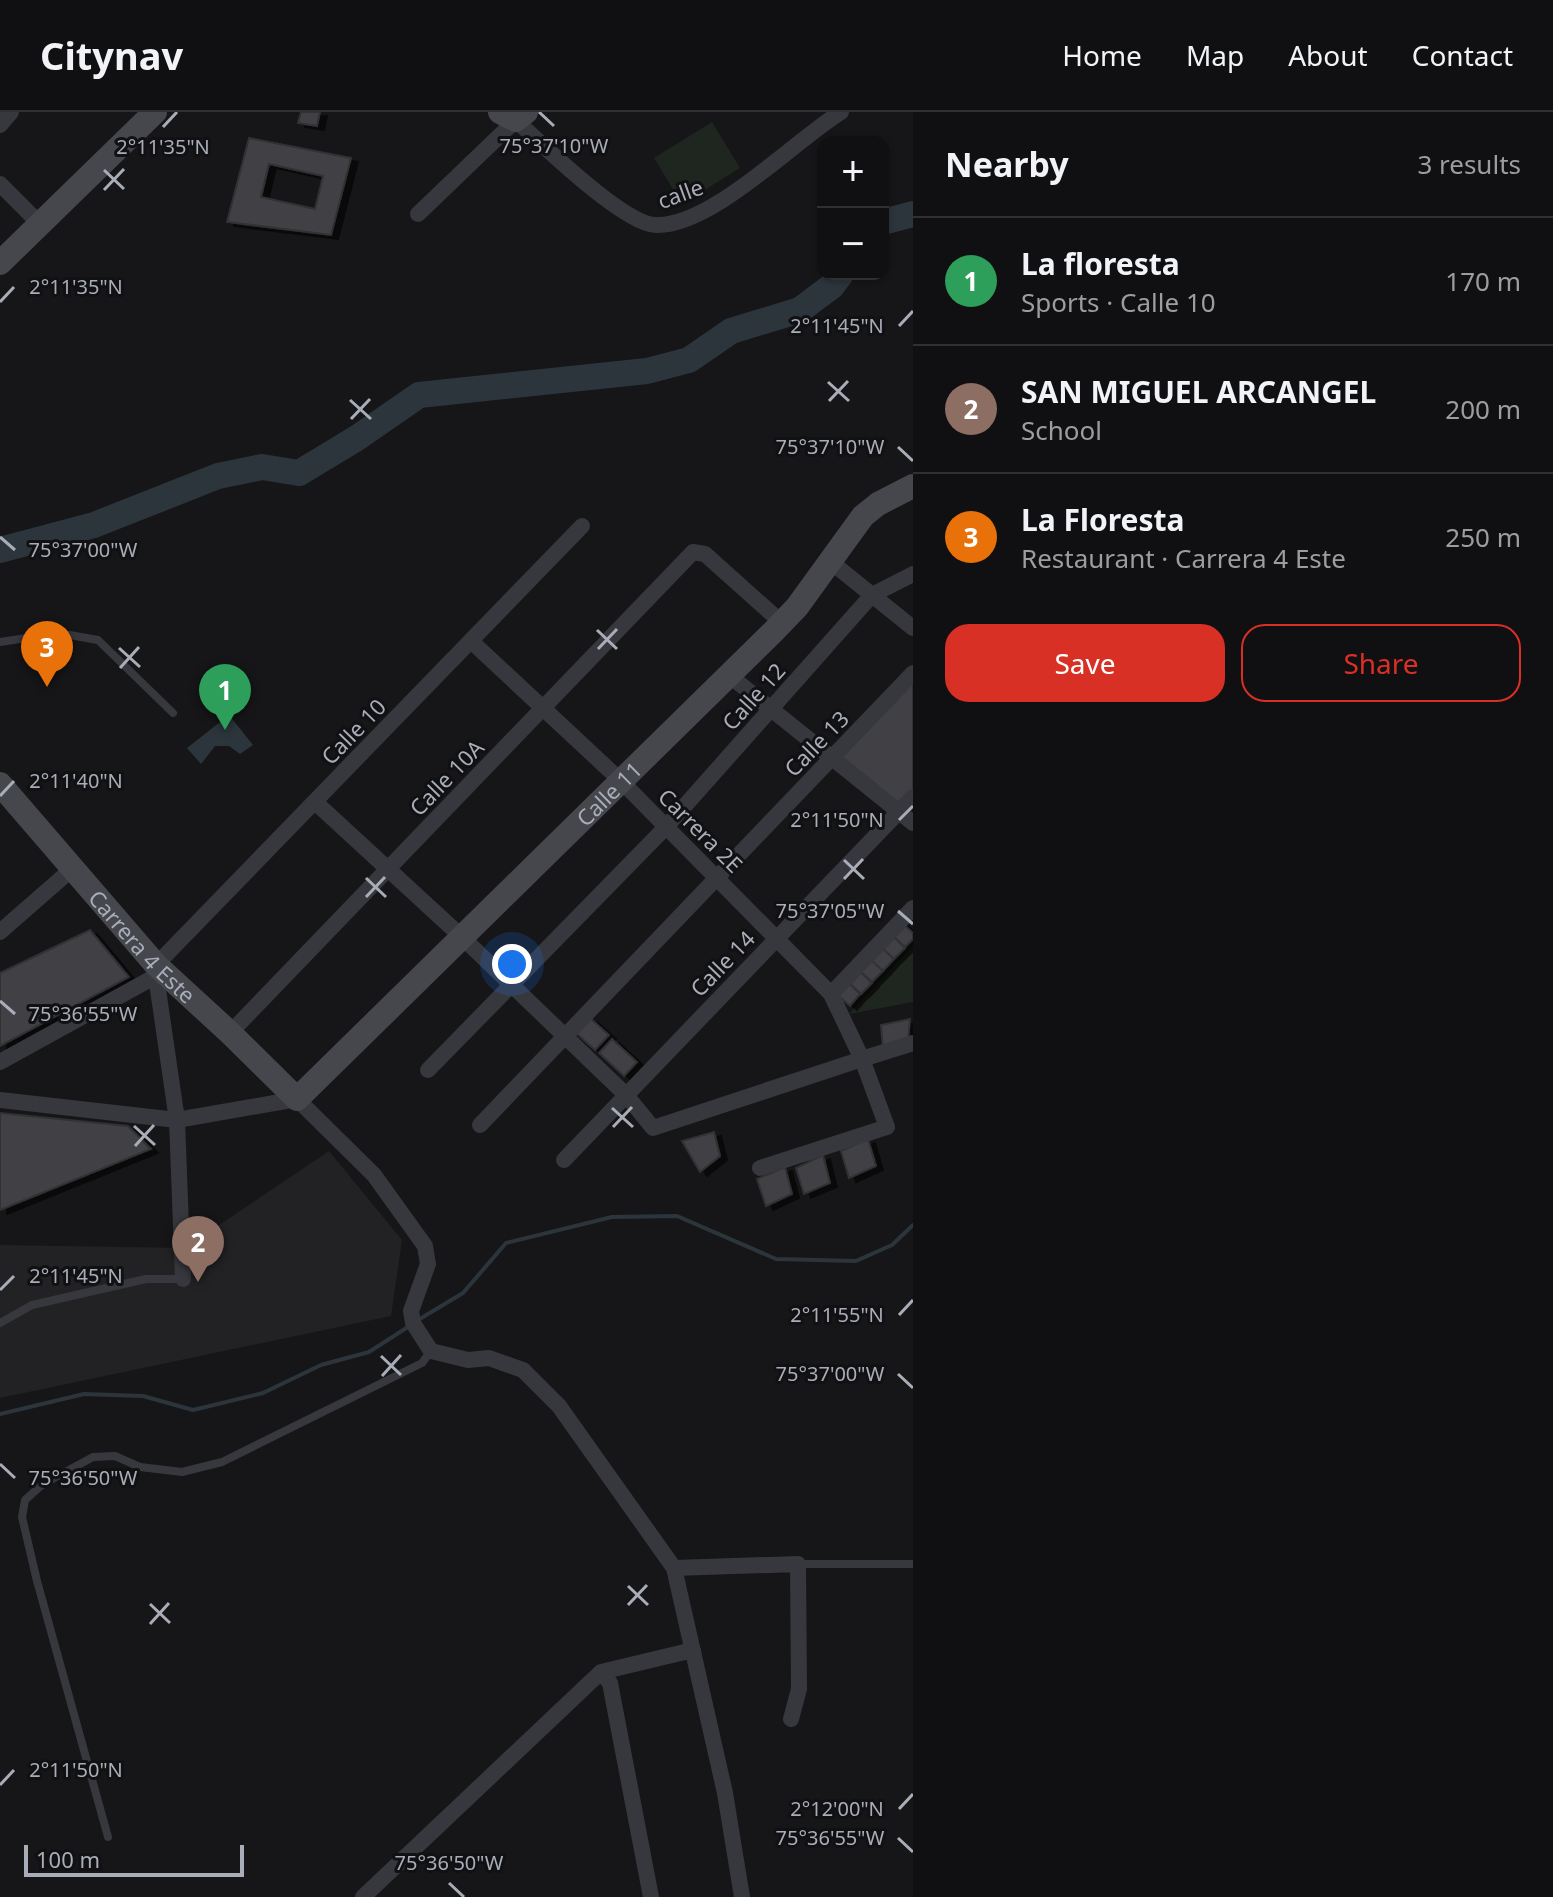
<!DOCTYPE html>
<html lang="en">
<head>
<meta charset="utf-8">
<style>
  body { margin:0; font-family:"Noto Sans",sans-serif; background:#1e1e20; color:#f1f3f6 }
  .controls { position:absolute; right:24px; top:24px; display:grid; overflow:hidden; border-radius:16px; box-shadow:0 2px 6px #0004 }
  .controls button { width:72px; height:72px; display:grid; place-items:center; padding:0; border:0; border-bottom:2px solid #303032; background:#101012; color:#f1f3f6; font:40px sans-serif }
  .scale { position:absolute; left:24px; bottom:20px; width:220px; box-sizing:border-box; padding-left:8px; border:4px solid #a8adb8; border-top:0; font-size:22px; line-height:28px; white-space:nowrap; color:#a8adb8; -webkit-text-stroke:6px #111113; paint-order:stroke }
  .you { position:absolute; left:512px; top:852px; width:28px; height:28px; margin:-20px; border:6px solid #fff; border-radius:50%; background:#1a73e8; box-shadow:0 0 0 12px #1a73e833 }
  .badge { display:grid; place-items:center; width:52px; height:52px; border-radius:50%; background:#d93025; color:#fff; font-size:26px; font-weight:700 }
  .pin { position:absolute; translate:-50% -66px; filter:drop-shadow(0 2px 4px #0008) }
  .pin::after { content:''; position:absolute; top:42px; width:28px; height:24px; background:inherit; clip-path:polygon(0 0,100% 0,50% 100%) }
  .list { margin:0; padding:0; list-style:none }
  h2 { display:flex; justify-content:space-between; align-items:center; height:104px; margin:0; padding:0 32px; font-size:34px }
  h2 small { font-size:26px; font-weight:400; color:#9c9d9f }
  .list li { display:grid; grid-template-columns:52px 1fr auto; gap:24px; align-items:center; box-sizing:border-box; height:128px; padding:0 32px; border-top:2px solid #303032 }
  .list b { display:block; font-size:30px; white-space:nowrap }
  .list p { margin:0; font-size:26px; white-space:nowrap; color:#9c9d9f }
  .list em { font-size:26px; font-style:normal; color:#9c9d9f }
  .actions { display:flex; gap:16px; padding:24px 32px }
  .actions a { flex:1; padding:18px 0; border:2px solid #d93025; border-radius:24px; text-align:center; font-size:28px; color:#d93025 }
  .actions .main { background:#d93025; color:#fff }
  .map { position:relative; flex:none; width:913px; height:1785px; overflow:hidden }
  header { display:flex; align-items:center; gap:48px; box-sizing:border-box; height:112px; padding:0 40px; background:#101012; border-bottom:2px solid #303032 }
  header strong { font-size:38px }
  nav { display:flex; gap:44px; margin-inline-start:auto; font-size:28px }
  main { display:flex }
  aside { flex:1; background:#101012 }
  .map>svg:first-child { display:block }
  .built { fill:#222225 }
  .green { fill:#1e261f }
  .water { fill:#2c353c }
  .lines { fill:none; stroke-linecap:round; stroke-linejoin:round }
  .stream { stroke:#2c353c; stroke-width:4 }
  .river { stroke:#2c353c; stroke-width:26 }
  .building { fill:#404145; stroke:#303034; stroke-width:2; fill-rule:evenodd; filter:url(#shadow) }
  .lane { stroke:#37383d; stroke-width:8 }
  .street { stroke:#37383d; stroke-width:16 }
  .secondary { stroke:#45474d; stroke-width:24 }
  .ticks { fill:none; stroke:#a8adb8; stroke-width:3 }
  .labels { text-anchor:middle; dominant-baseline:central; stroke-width:6; stroke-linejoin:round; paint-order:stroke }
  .street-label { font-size:22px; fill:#a8adb8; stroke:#111113 }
  .ticks-label { font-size:20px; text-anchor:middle; fill:#a8adb8; stroke:#111113; stroke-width:6; stroke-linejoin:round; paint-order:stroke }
</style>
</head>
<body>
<header>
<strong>Citynav</strong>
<nav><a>Home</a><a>Map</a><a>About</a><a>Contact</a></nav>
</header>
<main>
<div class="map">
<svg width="913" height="1785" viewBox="0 0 913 1785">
  <defs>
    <filter id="shadow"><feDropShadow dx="7" dy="4" stdDeviation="0" flood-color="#0009"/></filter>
  </defs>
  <rect width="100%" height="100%" fill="#161618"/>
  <path class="built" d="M329,1039L402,1128L391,1204L0,1286V1133L185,1136Z"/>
  <path class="green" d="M712,10L740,56L682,92L654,46Z
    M913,834V890L849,902Z"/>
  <path class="water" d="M229,603L253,633L240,642L229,634H215L201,652L187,636Z"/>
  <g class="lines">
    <path class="stream" d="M418,1208L463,1181L506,1131L612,1105L677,1104L776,1147L856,1149L892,1133L913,1113
      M0,1302L84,1282L143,1284L193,1298L263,1281L321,1253L369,1240L411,1213"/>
    <path class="river" d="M883,110L913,102
      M0,438L94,413L218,364L262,355L299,361L357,326L419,283L647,259L689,248L731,219L800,198L832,174L841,162"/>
  </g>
  <path class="building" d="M301,0H320L317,14L298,11Z
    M249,26L351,46L331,123L227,110ZM269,52L323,64L315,97L261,85Z
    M913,564V683L899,698L834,645Z
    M901,810L913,821V827L905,835L890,821Z
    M90,818L129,865L0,934V861Z
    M890,821L905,836L894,847L879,833Z
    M879,833L894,847L883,859L868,845Z
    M868,845L883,859L872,870L857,856Z
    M857,857L872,871L861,882L846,868Z
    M846,868L860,882L850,894L834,880Z
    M590,906L609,923L595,938L576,921Z
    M910,907L908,929L883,937L881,913Z
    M612,927L637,950L624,964L599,941Z
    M0,1001L128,1014L151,1037L0,1098Z
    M714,1020L720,1044L700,1060L682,1029Z
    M868,1027L876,1054L849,1066L841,1039Z
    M823,1043L830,1071L804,1082L796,1056Z
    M785,1055L792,1082L766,1094L757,1067Z"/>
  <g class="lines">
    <path class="lane" d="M0,530L58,521L98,528L173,601
      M0,1211L32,1193L146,1167H183
      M798,1452H913
      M108,1725L37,1469L22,1405L25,1388L43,1372L93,1345L115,1344L140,1355L182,1360L222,1350L422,1251L431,1239"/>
    <path class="street" d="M0,13L11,0
      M0,72L40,112
      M418,102L516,8C540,31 625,113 656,113C711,115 794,29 841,0
      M831,450L913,516
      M471,529L620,668L831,882L862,947L913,931
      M730,564L913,711
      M315,690L463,826L626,983L653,1016L862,947L887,1015L760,1056
      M0,820L72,757
      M156,864L177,1008L183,1167
      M831,882L913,796
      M230,921L693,440L705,442L782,511
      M0,950L156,864V853L582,414
      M428,958L666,715L872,483L913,462
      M0,988L177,1008L297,987L374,1063L425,1134L428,1152L411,1199L413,1211L431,1239L468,1248L489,1246L523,1258L559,1294L674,1456L725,1681L742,1785
      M480,1013L913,561
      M564,1048L913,685
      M674,1456L798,1452L799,1577L791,1607
      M601,1560L610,1571L651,1785
      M363,1785L601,1560L693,1538"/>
    <g class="secondary">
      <path d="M500,0L516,8L526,0"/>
      <path d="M0,151L155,0"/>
      <path id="s1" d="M0,672L156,853L230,921L297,987L774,519L797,495L863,404L878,392L913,374"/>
    </g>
  </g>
  <path class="ticks" d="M539,0L554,14M163,15L177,0M104,58L124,77M104,78L124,57M0,190L14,175M899,214L913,199M828,270L849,289M350,288L371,307M829,289L848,269M351,307L370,287M898,335L913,349M0,425L15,438M597,518L617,537M119,536L140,555M598,537L617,517M120,556L139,535M0,684L14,669M899,708L913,694M844,748L864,767M366,766L386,785M844,767L863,747M366,785L385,765M898,799L913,812M0,889L15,902M612,996L633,1015M134,1014L155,1033M613,1015L632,995M135,1034L154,1013M0,1178L14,1164M899,1203L913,1188M381,1244L401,1263M898,1262L913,1276M382,1264L401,1243M0,1352L15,1366M628,1474L648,1493M150,1492L170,1511M628,1493L647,1473M150,1512L169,1491M0,1673L14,1658M899,1697L913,1682M898,1726L913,1740M449,1771L464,1785"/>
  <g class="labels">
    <g class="street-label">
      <text transform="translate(680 81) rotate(-20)">calle</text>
      <text transform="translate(753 584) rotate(-48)">Calle 12</text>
      <text transform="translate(353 619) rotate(-46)">Calle 10</text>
      <text transform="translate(816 631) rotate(-46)">Calle 13</text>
      <text transform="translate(446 665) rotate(-46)">Calle 10A</text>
      <text stroke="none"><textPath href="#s1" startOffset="870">Calle 11</textPath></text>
      <text transform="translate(701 718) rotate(45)">Carrera 2E</text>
      <text stroke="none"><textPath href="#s1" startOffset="216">Carrera 4 Este</textPath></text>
      <text transform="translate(722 851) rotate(-46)">Calle 14</text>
    </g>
  </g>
  <g class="ticks-label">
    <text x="554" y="41">75°37'10"W</text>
    <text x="163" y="42">2°11'35"N</text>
    <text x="76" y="182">2°11'35"N</text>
    <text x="837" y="221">2°11'45"N</text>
    <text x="830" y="342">75°37'10"W</text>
    <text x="83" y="445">75°37'00"W</text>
    <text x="76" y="676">2°11'40"N</text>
    <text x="837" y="715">2°11'50"N</text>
    <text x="830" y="806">75°37'05"W</text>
    <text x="83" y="909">75°36'55"W</text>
    <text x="76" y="1171">2°11'45"N</text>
    <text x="837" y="1210">2°11'55"N</text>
    <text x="830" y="1269">75°37'00"W</text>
    <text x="83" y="1373">75°36'50"W</text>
    <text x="76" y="1665">2°11'50"N</text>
    <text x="837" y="1704">2°12'00"N</text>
    <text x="830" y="1733">75°36'55"W</text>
    <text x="449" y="1758">75°36'50"W</text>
  </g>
</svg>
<div class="controls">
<button>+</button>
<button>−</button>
</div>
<div class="scale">100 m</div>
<div class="you"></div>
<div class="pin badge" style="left:225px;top:618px;background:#2e9e5b">1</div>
<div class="pin badge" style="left:198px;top:1170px;background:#8d6e63">2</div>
<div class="pin badge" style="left:47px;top:575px;background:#e8710a">3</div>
</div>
<aside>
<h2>Nearby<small>3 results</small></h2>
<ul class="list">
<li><span class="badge" style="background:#2e9e5b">1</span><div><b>La floresta</b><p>Sports · Calle 10</p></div><em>170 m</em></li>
<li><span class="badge" style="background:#8d6e63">2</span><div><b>SAN MIGUEL ARCANGEL</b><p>School</p></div><em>200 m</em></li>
<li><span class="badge" style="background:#e8710a">3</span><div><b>La Floresta</b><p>Restaurant · Carrera 4 Este</p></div><em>250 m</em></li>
</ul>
<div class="actions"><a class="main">Save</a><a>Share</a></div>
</aside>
</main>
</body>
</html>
